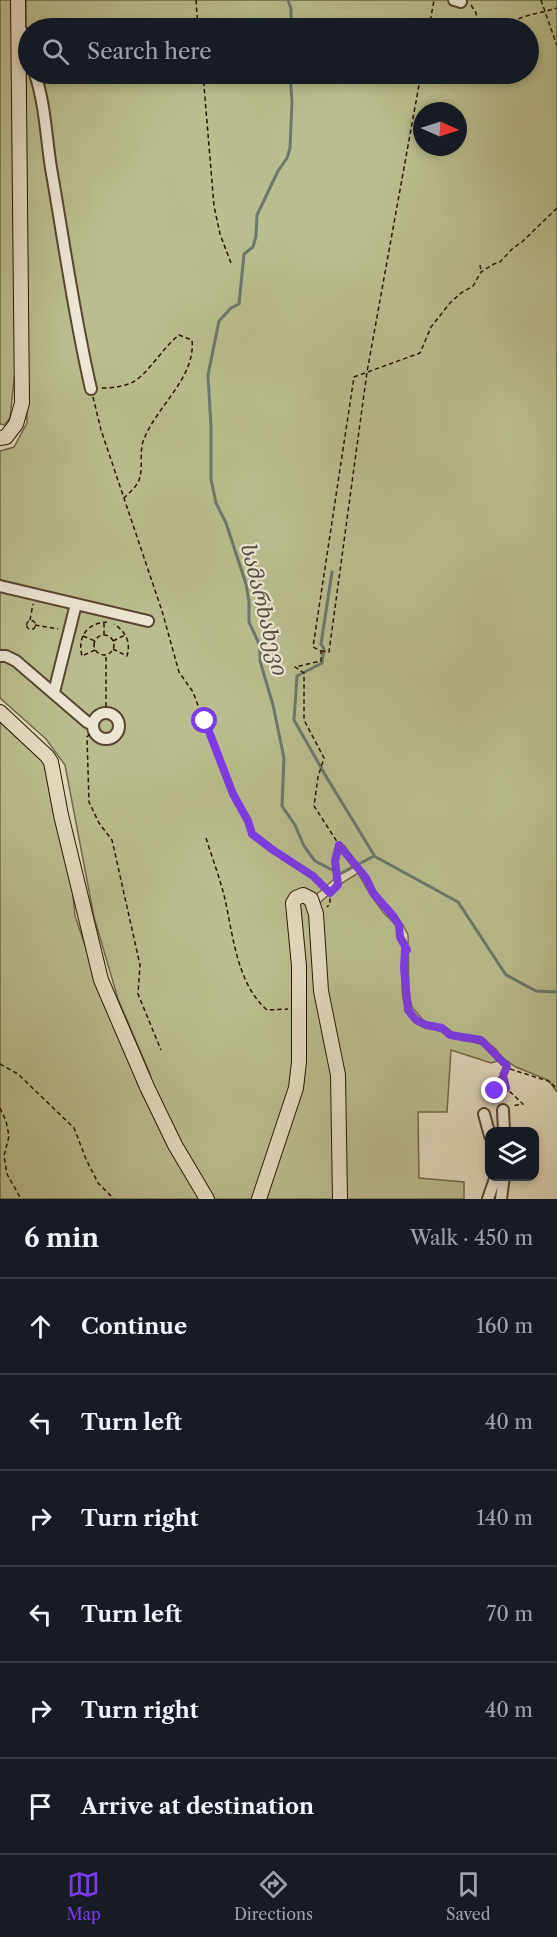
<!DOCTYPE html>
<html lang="en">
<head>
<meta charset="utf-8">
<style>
  body { margin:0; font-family:"Libre Caslon Text","Noto Serif Georgian",serif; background:#242831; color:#f1f3f6 }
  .controls { position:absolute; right:18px; bottom:18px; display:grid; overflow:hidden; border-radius:12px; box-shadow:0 3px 9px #0003 }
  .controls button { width:54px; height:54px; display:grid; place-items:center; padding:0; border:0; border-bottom:2px solid #363941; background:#171b24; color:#f1f3f6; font:30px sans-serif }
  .compass { position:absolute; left:413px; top:102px; width:54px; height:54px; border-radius:50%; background:#171b24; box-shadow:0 3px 9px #0003; rotate:93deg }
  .stop { position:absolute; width:18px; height:18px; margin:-14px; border:4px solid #7c3aed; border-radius:50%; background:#fff }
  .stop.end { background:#7c3aed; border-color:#fff; box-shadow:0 2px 6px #0008 }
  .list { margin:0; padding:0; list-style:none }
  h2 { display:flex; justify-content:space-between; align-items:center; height:78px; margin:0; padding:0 24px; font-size:26px }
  h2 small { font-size:20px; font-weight:400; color:#9ea1a6 }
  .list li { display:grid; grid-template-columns:39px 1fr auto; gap:18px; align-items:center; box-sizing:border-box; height:96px; padding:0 24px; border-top:2px solid #363941 }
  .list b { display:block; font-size:22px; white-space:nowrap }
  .list em { font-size:20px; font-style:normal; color:#9ea1a6 }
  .icon { flex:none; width:33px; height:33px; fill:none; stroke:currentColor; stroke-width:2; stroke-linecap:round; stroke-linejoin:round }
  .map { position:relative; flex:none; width:557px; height:1199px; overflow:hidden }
  .search { position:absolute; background:#171b24; box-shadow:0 3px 9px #0003; left:18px; right:18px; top:18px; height:66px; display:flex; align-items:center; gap:15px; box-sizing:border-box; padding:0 21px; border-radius:33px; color:#9ea1a6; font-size:22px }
  .sheet { height:654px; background:#171b24 }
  nav { display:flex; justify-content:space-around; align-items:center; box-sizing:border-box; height:84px; border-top:2px solid #363941; background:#171b24; font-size:16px; color:#9ea1a6 }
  nav a { display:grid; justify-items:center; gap:3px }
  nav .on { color:#7c3aed }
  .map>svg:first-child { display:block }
  .green { fill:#babe8e; stroke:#726947; stroke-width:1.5; fill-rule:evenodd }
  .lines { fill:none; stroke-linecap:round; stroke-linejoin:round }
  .stream { stroke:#6a796b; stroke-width:3 }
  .minor-casing { stroke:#584630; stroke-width:14 }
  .major-casing { stroke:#2a1400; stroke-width:16 }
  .path { stroke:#2a1400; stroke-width:1.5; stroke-dasharray:4.5 3; stroke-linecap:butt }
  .minor { stroke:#ede8d6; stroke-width:10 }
  .major { stroke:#e3dcc0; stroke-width:14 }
  .route { stroke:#7c3aed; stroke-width:8 }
  .labels { text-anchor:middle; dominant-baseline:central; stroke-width:4.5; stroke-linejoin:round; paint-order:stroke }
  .water-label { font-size:21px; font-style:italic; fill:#4f4f3f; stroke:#ede8d6 }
</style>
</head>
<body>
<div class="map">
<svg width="557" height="1199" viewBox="0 0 557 1199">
  <rect width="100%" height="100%" fill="#e3dcc0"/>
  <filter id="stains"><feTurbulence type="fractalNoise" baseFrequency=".00333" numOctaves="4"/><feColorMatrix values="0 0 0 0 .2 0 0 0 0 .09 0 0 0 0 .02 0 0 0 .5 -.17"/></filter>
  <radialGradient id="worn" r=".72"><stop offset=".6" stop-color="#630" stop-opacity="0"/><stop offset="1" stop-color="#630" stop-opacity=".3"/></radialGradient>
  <path class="green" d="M0,0H13L17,351L10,418L4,425L0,424Z
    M26,0H557V1092L548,1080L516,1067L501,1057L496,1049L483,1039L455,1034L447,1028L432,1027L423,1020L412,1007L409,994L408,935L403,925L393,916L344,845L356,864L340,874L311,899L314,908L342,883L358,873C365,887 374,900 383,912C389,919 397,924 400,933C410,963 391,996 414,1021C424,1030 428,1028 439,1031C443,1032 446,1036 451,1037C474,1046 480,1035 497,1061L491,1063L451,1050L447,1112H418L419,1178L464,1182V1199H343L330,1032L340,1199H0V717L46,762L71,876L75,916L103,998L139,1083L150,1074L118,999L94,917L65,765L46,739L0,698V451L14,447L27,423ZM28,28H528V74H28ZM422,111H458V147H422Z"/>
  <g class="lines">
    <path class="stream" d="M288,0L291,9V28
      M290,74L292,102L290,148L287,158L278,171L257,215L256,236L253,247L244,254L239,304L231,308L219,321L208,375L211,427V479L216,503L226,523L246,584L249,602V622L260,646V661L273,705L284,758L282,806L295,825L304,846L315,861L340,874L374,856L458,902L506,975L536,991L557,992
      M332,572L321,644L324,649L322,663L297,676L294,720L327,778L374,855"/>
    <defs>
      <path id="minor" d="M454,0L461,2
        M21,30L28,53
        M35,74C45,104 46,136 51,168C64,242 74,316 91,389
        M0,586L148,621
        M0,656H6L16,661L87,722L93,725
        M54,692L76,604
        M93 726a13 13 0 1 1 26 0a13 13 0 1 1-26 0Z
        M503,1110L504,1132
        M484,1114L490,1136
        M488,1199L496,1176
        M501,1199L504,1176"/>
      <path id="major" d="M0,438L6,437L16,424L22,403L18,0
        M0,712L47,756L51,762L61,815L101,980L147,1087L175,1145L207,1199
        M259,1199L296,1088L299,1062V966L293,903L296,898L303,895L311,899L316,914L321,991L338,1075L340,1199"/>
    </defs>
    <use href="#minor" class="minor-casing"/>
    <use href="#major" class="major-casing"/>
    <path class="path" d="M196,0L198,28
      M541,0L557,46
      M471,5L476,13L477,26L480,28
      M429,28L434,0
      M490,28C502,27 508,23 518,19C530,14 545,12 557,8
      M203,74L214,206L220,234L231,263
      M557,208L522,242L513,248L500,262L494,264L481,272L473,286L461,293L450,303L431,327L420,353L354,377L313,647L321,651V661L295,667L304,673V720L324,758L318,777L314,806L345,854L366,878L373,893L395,917L399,925L400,937L407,950H405L404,968L408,1010L416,1020L426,1025L442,1028L450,1035L481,1040L510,1069L551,1082L557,1090
      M480,265L481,271
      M102,388C112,388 121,387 131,383C147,376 163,347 179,335L192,340C196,377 157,406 144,439C138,452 145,472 137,484C134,489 128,494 124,498
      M93,397L101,430L162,611L179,672L193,692L217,756L252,834L273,850L313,876L330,893V904L327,907
      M30,620L33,604
      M26.5 625a4.5 4.5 0 1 1 9 0a4.5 4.5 0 1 1-9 0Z
      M35,625L58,629
      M104,635V621
      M94 645a10 10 0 1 1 20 0a10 10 0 1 1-20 0Z
      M83,636L95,641
      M113,641L125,635
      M113,649L127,656C131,642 126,632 114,624
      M95,650L82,656C77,637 87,623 107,622
      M321,651L329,652L367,372L421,74
      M106,657V713
      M90,734L87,737L89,802L99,823L112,840L140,965L138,994L161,1050
      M206,838C212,857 219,876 224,895C233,933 236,983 267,1010L288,1009
      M331,892L338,885L335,861L339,846
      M0,1064L18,1074L74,1128L86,1159L98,1183L114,1199
      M503,1075L507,1066
      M506,1088L495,1091L492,1079L503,1076L506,1088L523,1104L512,1106
      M0,1108L6,1121L9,1136L4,1156L7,1174L21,1199"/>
    <use href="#minor" class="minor"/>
    <use href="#major" class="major"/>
  </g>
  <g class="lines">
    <path class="route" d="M205,721L233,794L248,821L252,834L273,850L313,876L330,893L338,885L335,861L339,845L366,878L373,893L394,917L399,925L400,937L407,950H405L404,968L408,1010L416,1020L426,1025L442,1028L450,1035L481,1040L507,1066L503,1076L506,1088L495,1091"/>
  </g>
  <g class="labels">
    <g class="water-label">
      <text transform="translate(264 608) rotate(76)">სამარხახევი</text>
    </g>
  </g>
  <rect width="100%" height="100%" filter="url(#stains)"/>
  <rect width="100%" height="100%" fill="url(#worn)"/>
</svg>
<div class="controls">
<button><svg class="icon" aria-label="layers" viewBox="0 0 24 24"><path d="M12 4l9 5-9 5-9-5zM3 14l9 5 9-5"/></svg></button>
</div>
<svg class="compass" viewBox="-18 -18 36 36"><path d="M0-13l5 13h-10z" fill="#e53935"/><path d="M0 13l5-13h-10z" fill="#9ea1a6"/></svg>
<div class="stop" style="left:205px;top:721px"></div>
<div class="stop end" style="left:495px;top:1091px"></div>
<div class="search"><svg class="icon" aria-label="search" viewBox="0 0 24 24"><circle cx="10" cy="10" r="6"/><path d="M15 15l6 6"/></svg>Search here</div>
</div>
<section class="sheet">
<h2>6 min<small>Walk · 450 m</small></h2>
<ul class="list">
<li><svg class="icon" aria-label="ahead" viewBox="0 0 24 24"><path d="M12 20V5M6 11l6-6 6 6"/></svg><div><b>Continue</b></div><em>160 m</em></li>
<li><svg class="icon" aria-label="left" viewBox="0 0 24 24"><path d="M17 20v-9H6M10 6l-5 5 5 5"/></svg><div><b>Turn left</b></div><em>40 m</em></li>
<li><svg class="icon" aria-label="right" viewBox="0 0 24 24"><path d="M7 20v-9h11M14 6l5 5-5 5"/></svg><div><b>Turn right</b></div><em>140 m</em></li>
<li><svg class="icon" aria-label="left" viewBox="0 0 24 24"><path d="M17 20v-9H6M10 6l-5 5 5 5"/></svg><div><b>Turn left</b></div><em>70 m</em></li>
<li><svg class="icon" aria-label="right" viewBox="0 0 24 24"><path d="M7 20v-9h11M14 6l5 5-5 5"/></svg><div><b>Turn right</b></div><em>40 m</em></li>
<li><svg class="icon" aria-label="arrive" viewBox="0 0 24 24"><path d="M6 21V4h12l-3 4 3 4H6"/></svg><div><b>Arrive at destination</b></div></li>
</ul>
</section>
<nav>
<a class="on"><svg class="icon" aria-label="map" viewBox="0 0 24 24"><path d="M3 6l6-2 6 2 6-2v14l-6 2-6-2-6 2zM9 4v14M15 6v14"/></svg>Map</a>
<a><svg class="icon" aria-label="directions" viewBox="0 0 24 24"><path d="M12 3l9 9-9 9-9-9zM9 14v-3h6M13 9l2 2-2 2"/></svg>Directions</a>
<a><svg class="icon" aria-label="saved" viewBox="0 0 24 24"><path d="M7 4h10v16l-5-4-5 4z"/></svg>Saved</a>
</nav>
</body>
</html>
